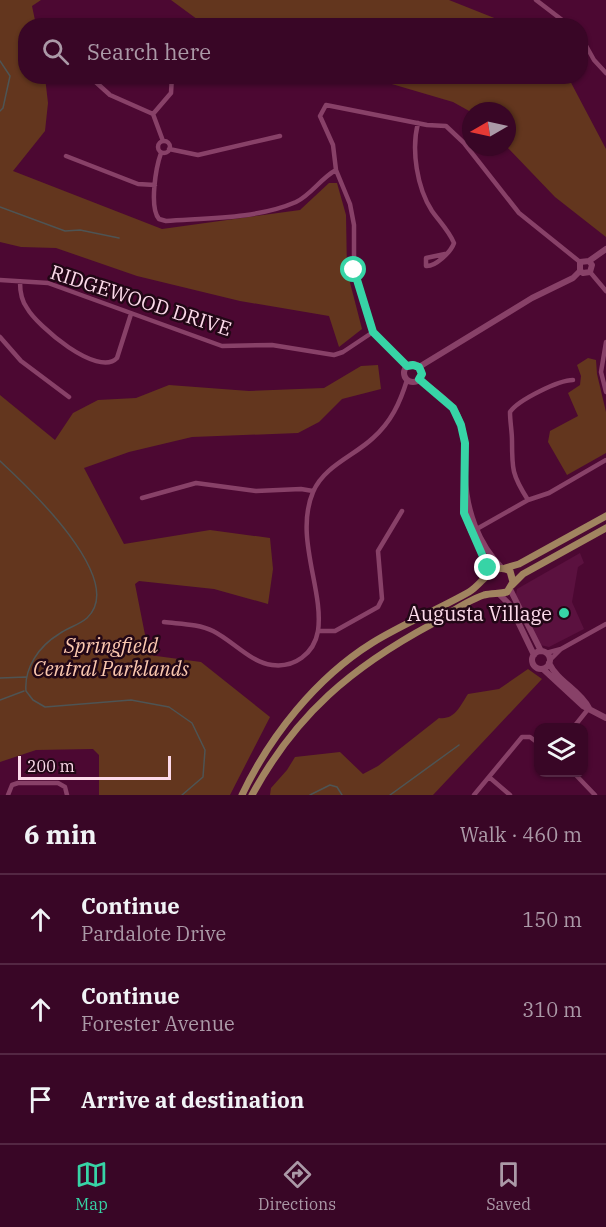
<!DOCTYPE html>
<html lang="en">
<head>
<meta charset="utf-8">
<style>
  body { margin:0; font-family:"IBM Plex Serif",serif; background:#441432; color:#f1f3f6 }
  .controls { position:absolute; right:18px; bottom:18px; display:grid; overflow:hidden; border-radius:12px; box-shadow:0 2px 4px #0004 }
  .controls button { width:54px; height:54px; display:grid; place-items:center; padding:0; border:0; border-bottom:2px solid #532743; background:#390626; color:#f1f3f6; font:30px sans-serif }
  .compass { position:absolute; left:462px; top:102px; width:54px; height:54px; border-radius:50%; background:#390626; box-shadow:0 2px 4px #0004; rotate:261deg }
  .scale { position:absolute; left:18px; bottom:15px; width:153px; box-sizing:border-box; padding-left:6px; border:3px solid #fcdaea; border-top:0; font-size:16px; line-height:21px; white-space:nowrap; color:#fcdaea; -webkit-text-stroke:4px #220716; paint-order:stroke }
  .stop { position:absolute; width:18px; height:18px; margin:-14px; border:4px solid #37d4a6; border-radius:50%; background:#fff }
  .stop.end { background:#37d4a6; border-color:#fff; box-shadow:0 2px 6px #0008 }
  .list { margin:0; padding:0; list-style:none }
  h2 { display:flex; justify-content:space-between; align-items:center; height:78px; margin:0; padding:0 24px; font-size:26px }
  h2 small { font-size:20px; font-weight:400; color:#ab99a7 }
  .list li { display:grid; grid-template-columns:39px 1fr auto; gap:18px; align-items:center; box-sizing:border-box; height:90px; padding:0 24px; border-top:2px solid #532743 }
  .list b { display:block; font-size:22px; white-space:nowrap }
  .list p { margin:0; font-size:20px; white-space:nowrap; color:#ab99a7 }
  .list em { font-size:20px; font-style:normal; color:#ab99a7 }
  .icon { flex:none; width:33px; height:33px; fill:none; stroke:currentColor; stroke-width:2; stroke-linecap:round; stroke-linejoin:round }
  .map { position:relative; flex:none; width:606px; height:795px; overflow:hidden }
  .search { position:absolute; background:#390626; box-shadow:0 2px 4px #0004; left:18px; right:18px; top:18px; height:66px; display:flex; align-items:center; gap:15px; box-sizing:border-box; padding:0 21px; border-radius:24px; color:#ab99a7; font-size:22px }
  .sheet { height:348px; background:#390626 }
  nav { display:flex; justify-content:space-around; align-items:center; box-sizing:border-box; height:84px; border-top:2px solid #532743; background:#390626; font-size:16px; color:#ab99a7 }
  nav a { display:grid; justify-items:center; gap:3px }
  nav .on { color:#37d4a6 }
  .map>svg:first-child { display:block }
  .built { fill:#5b113f }
  .green { fill:#63361e }
  .lines { fill:none; stroke-linecap:round; stroke-linejoin:round }
  .stream { stroke:#4e5454; stroke-width:1.5 }
  .street { stroke:#884168; stroke-width:4.5 }
  .secondary { stroke:#884168; stroke-width:6 }
  .primary { stroke:#a18460; stroke-width:7 }
  .route { stroke:#37d4a6; stroke-width:8 }
  .poi-dot { fill:#37d4a6; stroke:#220716; stroke-width:2 }
  .labels { text-anchor:middle; dominant-baseline:central; stroke-width:5; stroke-linejoin:round; paint-order:stroke }
  .street-label { font-size:20px; fill:#fcdaea; stroke:#220716 }
  .poi-label { font-size:20px; fill:#fcdaea; stroke:#220716; text-anchor:end }
  .park-label { font-size:20px; font-style:italic; fill:#fbc8af; stroke:#220716 }
</style>
</head>
<body>
<div class="map">
<svg width="606" height="795" viewBox="0 0 606 795">
  <rect width="100%" height="100%" fill="#4c0832"/>
  <path class="built" d="M580,553L584,563L578,567L572,602L584,629L549,647L540,645L516,595L517,589Z"/>
  <path class="green" d="M0,0H41L32,6L36,25L26,26V76L45,77L48,103L45,131L13,171L162,229L300,210L329,183H337L346,215L347,271L362,329L339,347L329,316L240,301L137,276L56,248L21,247L0,242Z
    M171,0H449L512,25H205Z
    M368,77H568L606,149V237L555,197L507,147V111L471,112L453,102Z
    M588,358L596,360L597,374L606,412V453L567,475L548,442L550,431L578,416L568,393L580,385L581,376L577,365Z
    M378,365L381,389L342,399L319,422L298,433L192,437L129,452L84,468L124,544L210,530L270,538L273,569L268,604L214,589L139,581L135,584L149,655L201,662L270,717L230,795H99V755L93,749L36,750L0,762V395L55,440L73,413L98,400L136,398L169,385L249,391L324,388L361,366Z
    M528,669L542,679L433,795H270L271,788L287,770L295,757L340,752L363,774L378,766L439,718C455,720 460,706 468,694L499,689Z"/>
  <g class="lines">
    <path class="stream" d="M0,61L10,76L3,108L0,111
      M0,207L65,231L80,230L119,238
      M0,461C27,486 128,580 87,618C79,625 67,628 59,634C39,646 24,668 26,691L33,700L45,707L131,700L169,707L192,723L205,750L203,777L182,795
      M0,678L26,677
      M0,700L24,691
      M310,795L330,785L337,787L342,795
      M390,795L459,745"/>
    <path class="street" d="M536,0L570,26
      M580,35L594,60L606,73
      M89,76L110,95L153,114L163,141
      M153,114L171,93L172,76
      M418,123C411,150 417,188 432,211C439,221 449,231 454,243C451,252 435,267 426,266V258L445,254
      M158 147a6 6 0 1 1 12 0a6 6 0 1 1-12 0Z
      M169,149L198,155L280,136
      M161,153C156,167 149,207 159,219L166,221C207,218 257,219 296,202C311,195 321,178 336,170
      M66,156L138,184L155,185
      M590,272L606,291
      M0,280L48,283L222,346L272,345L334,355L343,352L373,332
      M20,282C20,291 21,300 27,308C37,326 98,378 117,358L131,314
      M0,337L21,361L69,397
      M606,342L601,372L606,392
      M407,367L377,337L369,323L354,270V225L350,204L336,170L333,145L320,116L326,105L427,125L446,126L464,143L519,213L580,262
      M142,498L196,483L256,491L301,489L313,491
      M528,500C512,475 512,469 512,441C512,431 510,422 510,412C518,400 559,380 573,380
      M475,530L528,500L549,493L606,460
      M164,622C180,624 199,624 213,631C233,641 250,662 272,665C294,668 314,654 318,631C324,590 294,537 313,492C324,466 354,456 373,438C391,422 400,403 407,380
      M318,631H335L378,607L382,599L378,551L402,511
      M546,653L561,649
      M550,660L561,649L606,624
      M573,728L589,708
      M573,772L595,795
      M489,777L510,795
      M8,795L12,785L18,783H58L65,787L67,795
      M474,795L522,737H530L538,743"/>
    <path class="secondary" d="M589,261L606,249
      M580,271L583,273L590,272L592,265L589,261
      M580,271V262L589,261
      M404 373a9 9 0 1 1 18 0a9 9 0 1 1-18 0Z
      M419,367L532,298L573,278L580,271
      M419,379C430,388 446,398 454,409C467,429 465,454 465,476C466,510 478,544 502,568
      M464,494C460,529 487,546 488,576
      M510,589L541,651
      M499,594L510,605L534,655
      M532 660a9 9 0 1 1 18 0a9 9 0 1 1-18 0Z
      M549,663C558,682 580,690 589,708
      M543,669L583,706L606,718"/>
    <path class="primary" d="M505,568L519,564L606,516
      M512,585L523,574L606,528
      M242,795C270,736 316,678 372,643C403,624 437,610 469,592C483,584 492,561 510,571L513,582L507,592C499,594 492,593 484,595C466,601 448,614 432,624C352,667 296,714 252,795"/>
  </g>
  <g class="lines">
    <path class="route" d="M354,270L373,332L407,366L413,365L419,367L422,374L419,379L453,408L461,425L465,443L464,513L488,568"/>
  </g>
  <circle class="poi-dot" cx="564" cy="613" r="6"/>
  <g class="labels">
    <g class="street-label">
      <text transform="translate(141 300) rotate(18)">RIDGEWOOD DRIVE</text>
    </g>
    <g class="poi-label">
      <text x="552" y="613">Augusta Village</text>
    </g>
    <g class="park-label">
      <text x="111" y="645">Springfield<tspan x="111" dy="23">Central Parklands</tspan></text>
    </g>
  </g>
</svg>
<div class="controls">
<button><svg class="icon" aria-label="layers" viewBox="0 0 24 24"><path d="M12 4l9 5-9 5-9-5zM3 14l9 5 9-5"/></svg></button>
</div>
<svg class="compass" viewBox="-18 -18 36 36"><path d="M0-13l5 13h-10z" fill="#e53935"/><path d="M0 13l5-13h-10z" fill="#ab99a7"/></svg>
<div class="scale">200 m</div>
<div class="stop" style="left:354px;top:270px"></div>
<div class="stop end" style="left:488px;top:568px"></div>
<div class="search"><svg class="icon" aria-label="search" viewBox="0 0 24 24"><circle cx="10" cy="10" r="6"/><path d="M15 15l6 6"/></svg>Search here</div>
</div>
<section class="sheet">
<h2>6 min<small>Walk · 460 m</small></h2>
<ul class="list">
<li><svg class="icon" aria-label="ahead" viewBox="0 0 24 24"><path d="M12 20V5M6 11l6-6 6 6"/></svg><div><b>Continue</b><p>Pardalote Drive</p></div><em>150 m</em></li>
<li><svg class="icon" aria-label="ahead" viewBox="0 0 24 24"><path d="M12 20V5M6 11l6-6 6 6"/></svg><div><b>Continue</b><p>Forester Avenue</p></div><em>310 m</em></li>
<li><svg class="icon" aria-label="arrive" viewBox="0 0 24 24"><path d="M6 21V4h12l-3 4 3 4H6"/></svg><div><b>Arrive at destination</b></div></li>
</ul>
</section>
<nav>
<a class="on"><svg class="icon" aria-label="map" viewBox="0 0 24 24"><path d="M3 6l6-2 6 2 6-2v14l-6 2-6-2-6 2zM9 4v14M15 6v14"/></svg>Map</a>
<a><svg class="icon" aria-label="directions" viewBox="0 0 24 24"><path d="M12 3l9 9-9 9-9-9zM9 14v-3h6M13 9l2 2-2 2"/></svg>Directions</a>
<a><svg class="icon" aria-label="saved" viewBox="0 0 24 24"><path d="M7 4h10v16l-5-4-5 4z"/></svg>Saved</a>
</nav>
</body>
</html>
